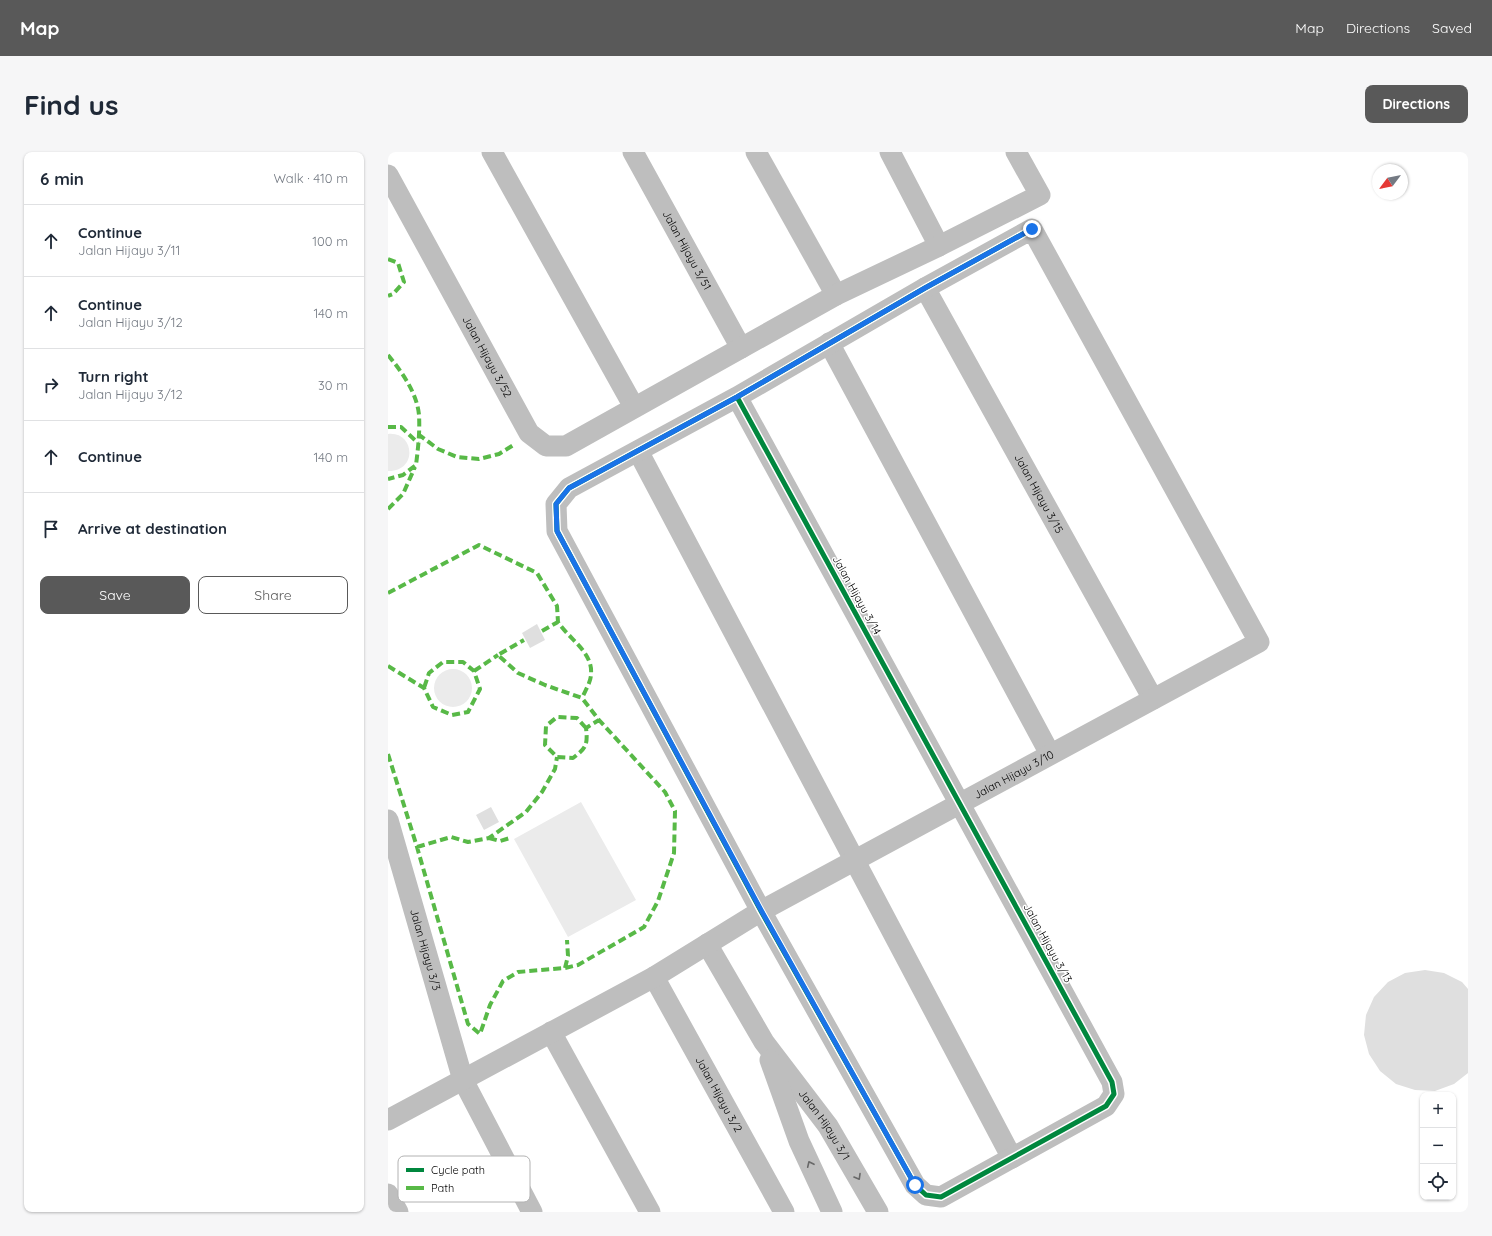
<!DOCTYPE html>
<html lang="en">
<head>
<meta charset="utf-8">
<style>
  body { margin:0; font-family:Quicksand,sans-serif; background:#f6f6f7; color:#1f2937 }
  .controls { position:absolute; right:12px; bottom:12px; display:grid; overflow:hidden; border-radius:8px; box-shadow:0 1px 3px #0004 }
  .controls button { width:36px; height:36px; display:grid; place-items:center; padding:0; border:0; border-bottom:1px solid #e0e1e3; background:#fff; color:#1f2937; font:20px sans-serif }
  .compass { position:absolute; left:984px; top:12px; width:36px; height:36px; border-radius:50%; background:#fff; box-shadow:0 1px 3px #0004; rotate:238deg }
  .stop { position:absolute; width:12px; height:12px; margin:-9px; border:3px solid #1a73e8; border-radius:50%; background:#fff }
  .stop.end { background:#1a73e8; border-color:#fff; box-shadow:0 1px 4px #0008 }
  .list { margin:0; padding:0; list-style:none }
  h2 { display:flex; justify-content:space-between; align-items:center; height:52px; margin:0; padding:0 16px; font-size:17px }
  h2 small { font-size:13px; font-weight:400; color:#747a83 }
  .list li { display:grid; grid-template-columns:26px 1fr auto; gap:12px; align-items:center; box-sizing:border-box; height:72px; padding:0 16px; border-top:1px solid #e0e1e3 }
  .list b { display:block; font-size:15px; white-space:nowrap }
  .list p { margin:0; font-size:13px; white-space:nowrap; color:#747a83 }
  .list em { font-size:13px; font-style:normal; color:#747a83 }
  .actions { display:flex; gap:8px; padding:12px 16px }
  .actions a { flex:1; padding:9px 0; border:1px solid #595959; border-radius:8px; text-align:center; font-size:14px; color:#595959 }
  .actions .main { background:#595959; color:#fff }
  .icon { flex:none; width:22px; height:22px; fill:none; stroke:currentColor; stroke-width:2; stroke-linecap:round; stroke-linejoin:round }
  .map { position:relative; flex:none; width:1080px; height:1060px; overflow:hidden; border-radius:8px }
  header { display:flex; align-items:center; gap:24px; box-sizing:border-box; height:56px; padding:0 20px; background:#595959; color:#fff }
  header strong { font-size:19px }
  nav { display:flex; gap:22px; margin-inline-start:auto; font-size:14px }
  .intro { display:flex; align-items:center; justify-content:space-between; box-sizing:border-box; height:96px; padding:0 24px }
  h1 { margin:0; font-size:28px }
  .button { padding:10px 18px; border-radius:8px; background:#595959; color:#fff; font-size:14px; font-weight:700 }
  main { display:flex; gap:24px; padding:0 24px }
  aside { flex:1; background:#fff; border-radius:8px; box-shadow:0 1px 3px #0004 }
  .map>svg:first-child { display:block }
  .green { fill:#ebebeb }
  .building { fill:#dfdfdf }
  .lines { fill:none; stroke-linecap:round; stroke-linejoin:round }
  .minor { stroke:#bebebe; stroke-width:21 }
  .quiet { stroke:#58b947; stroke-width:4; stroke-dasharray:8 4; stroke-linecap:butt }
  .cycleway-casing { stroke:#fff; stroke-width:8 }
  .cycleway { stroke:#00873e; stroke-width:5 }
  .oneway { stroke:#686868 }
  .route { stroke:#1a73e8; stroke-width:5 }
  .labels { text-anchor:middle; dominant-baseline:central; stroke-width:3; stroke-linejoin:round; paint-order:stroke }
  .street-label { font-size:11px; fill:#000; stroke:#fff }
  .key { fill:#fff; stroke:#b2b2b2; stroke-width:1 }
  .key-label { font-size:11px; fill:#000 }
</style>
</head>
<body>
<header>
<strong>Map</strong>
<nav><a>Map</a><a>Directions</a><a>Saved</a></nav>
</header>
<div class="intro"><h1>Find us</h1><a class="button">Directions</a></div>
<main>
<aside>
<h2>6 min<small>Walk · 410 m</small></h2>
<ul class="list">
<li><svg class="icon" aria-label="ahead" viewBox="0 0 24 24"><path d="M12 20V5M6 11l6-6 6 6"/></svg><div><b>Continue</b><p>Jalan Hijayu 3/11</p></div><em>100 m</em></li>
<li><svg class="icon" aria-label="ahead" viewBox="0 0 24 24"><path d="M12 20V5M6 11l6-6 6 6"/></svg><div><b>Continue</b><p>Jalan Hijayu 3/12</p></div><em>140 m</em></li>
<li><svg class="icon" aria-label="right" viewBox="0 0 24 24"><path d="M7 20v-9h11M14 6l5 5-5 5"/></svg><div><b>Turn right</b><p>Jalan Hijayu 3/12</p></div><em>30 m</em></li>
<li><svg class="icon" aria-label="ahead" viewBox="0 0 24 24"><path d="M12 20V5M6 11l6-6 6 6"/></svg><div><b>Continue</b></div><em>140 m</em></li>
<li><svg class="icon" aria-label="arrive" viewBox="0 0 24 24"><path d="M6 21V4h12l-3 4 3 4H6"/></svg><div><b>Arrive at destination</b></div></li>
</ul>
<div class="actions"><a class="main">Save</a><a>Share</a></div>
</aside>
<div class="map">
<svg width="1080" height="1060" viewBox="0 0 1080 1060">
  <rect width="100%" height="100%" fill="#fff"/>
  <path class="green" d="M0,282C27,279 30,320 0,319Z
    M46 536a19 19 0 1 1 38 0a19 19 0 1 1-38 0Z
    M193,650L248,748L180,785L126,687Z"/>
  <path class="building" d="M149,472L157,488L142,496L134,481Z
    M103,655L111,670L96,678L88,663Z
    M1037,818L1056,821L1074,830L1080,837V921L1066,932L1047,939L1027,938L1008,932L992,919L981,902L976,883L978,863L986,845L1000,830L1017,821Z"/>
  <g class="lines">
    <g class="minor">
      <path d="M104,0L246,255"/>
      <path id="s1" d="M245,0L353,196"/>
      <path d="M368,0L448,143"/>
      <path d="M502,0L551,94"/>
      <path id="s2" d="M0,23L141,281L158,294H178L448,143L551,94L652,43L628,0"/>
      <path id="s3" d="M537,136L765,547"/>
      <path d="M441,191L662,602"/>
      <path d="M250,299L624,1006"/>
      <path id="s4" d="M0,668L75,928L144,1060"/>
      <path id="s5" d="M319,792L376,890L440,974L490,1060"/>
      <path id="s6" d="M266,825L396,1060"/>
      <path d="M163,880L262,1060"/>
      <path d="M382,908L411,989L444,1060"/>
      <path id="s7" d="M0,968L266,825L373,759L871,490L644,77L537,136L349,245L181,336L168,352L169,379L373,759L527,1033L538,1043L553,1045L718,954L726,942L724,930L349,245"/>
      <path d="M0,1042L10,1060"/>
    </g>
    <path class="quiet" d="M0,107L10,111L16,130L5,142L0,144
      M0,203C14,220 29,241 31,263C32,280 30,297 28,313L15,323L0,327
      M0,275H13L30,291
      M30,282L50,297L69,305L91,307L111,302L127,292
      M0,357L15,342L27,315
      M0,441L91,393L149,421L169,454L170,470
      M154,479L170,470C181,487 205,500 203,522C203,530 197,539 194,546
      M0,514L36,536L45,555L64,563L80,560L92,537L86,519L75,510H55L41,521L36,536
      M86,519L110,503
      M198,576L189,566L169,565L158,574L157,593L169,605L185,606C198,596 200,593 198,576L211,568
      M0,602L29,695L80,872L92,882L102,853L115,829L130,820L177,816L190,813L256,775L270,749L286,701L287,659L277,640L211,568L194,546L157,533L130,521L110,503L136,488
      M101,686L112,689L122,686
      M29,695L63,685L80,690L101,686L138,660L154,640L167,617L169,605
      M177,816L180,804L179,788"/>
    <defs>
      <path id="cycleway" d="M349,245L724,930L726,942L718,954L553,1045L538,1043L527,1033L373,759L169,379L168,352L181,336L349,245L537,136L644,77"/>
    </defs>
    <use href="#cycleway" class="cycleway-casing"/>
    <use href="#cycleway" class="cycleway"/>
  </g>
  <defs><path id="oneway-chevron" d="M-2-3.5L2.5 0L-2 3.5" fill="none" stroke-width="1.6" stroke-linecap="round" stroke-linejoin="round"/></defs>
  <g class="oneway">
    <use href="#oneway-chevron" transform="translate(422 1012) rotate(-115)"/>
    <use href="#oneway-chevron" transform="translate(470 1025) rotate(60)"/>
  </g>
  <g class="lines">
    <path class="route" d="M527,1033L373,758L169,379L168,352L181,336L349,245L537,136L644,77"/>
  </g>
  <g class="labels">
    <g class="street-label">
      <text stroke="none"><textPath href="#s1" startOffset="112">Jalan Hijayu 3/51</textPath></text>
      <text stroke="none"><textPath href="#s2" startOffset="207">Jalan Hijayu 3/52</textPath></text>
      <text stroke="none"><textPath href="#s3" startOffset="235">Jalan Hijayu 3/15</textPath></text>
      <text transform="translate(469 443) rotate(61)">Jalan Hijayu 3/14</text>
      <text stroke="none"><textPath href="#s7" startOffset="715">Jalan Hijayu 3/10</textPath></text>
      <text transform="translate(660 791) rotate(61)">Jalan Hijayu 3/13</text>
      <text stroke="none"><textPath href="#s4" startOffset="135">Jalan Hijayu 3/3</textPath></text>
      <text stroke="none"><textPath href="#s6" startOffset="134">Jalan Hijayu 3/2</textPath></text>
      <text stroke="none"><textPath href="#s5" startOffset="216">Jalan Hijayu 3/1</textPath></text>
    </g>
  </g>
  <rect x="10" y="1004" width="132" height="46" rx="6" class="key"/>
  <rect x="18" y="1016" width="18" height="4" fill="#00873e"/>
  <rect x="18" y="1034" width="18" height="4" fill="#58b947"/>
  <g class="key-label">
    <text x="43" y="1022">Cycle path</text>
    <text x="43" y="1040">Path</text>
  </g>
</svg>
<div class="controls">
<button>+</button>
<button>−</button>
<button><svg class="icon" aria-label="locate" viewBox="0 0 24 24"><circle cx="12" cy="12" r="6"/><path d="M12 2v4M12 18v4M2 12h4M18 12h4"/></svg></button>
</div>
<svg class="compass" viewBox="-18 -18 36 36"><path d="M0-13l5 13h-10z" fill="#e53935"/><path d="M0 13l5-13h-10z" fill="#747a83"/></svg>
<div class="stop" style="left:527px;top:1033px"></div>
<div class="stop end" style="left:644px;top:77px"></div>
</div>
</main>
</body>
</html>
